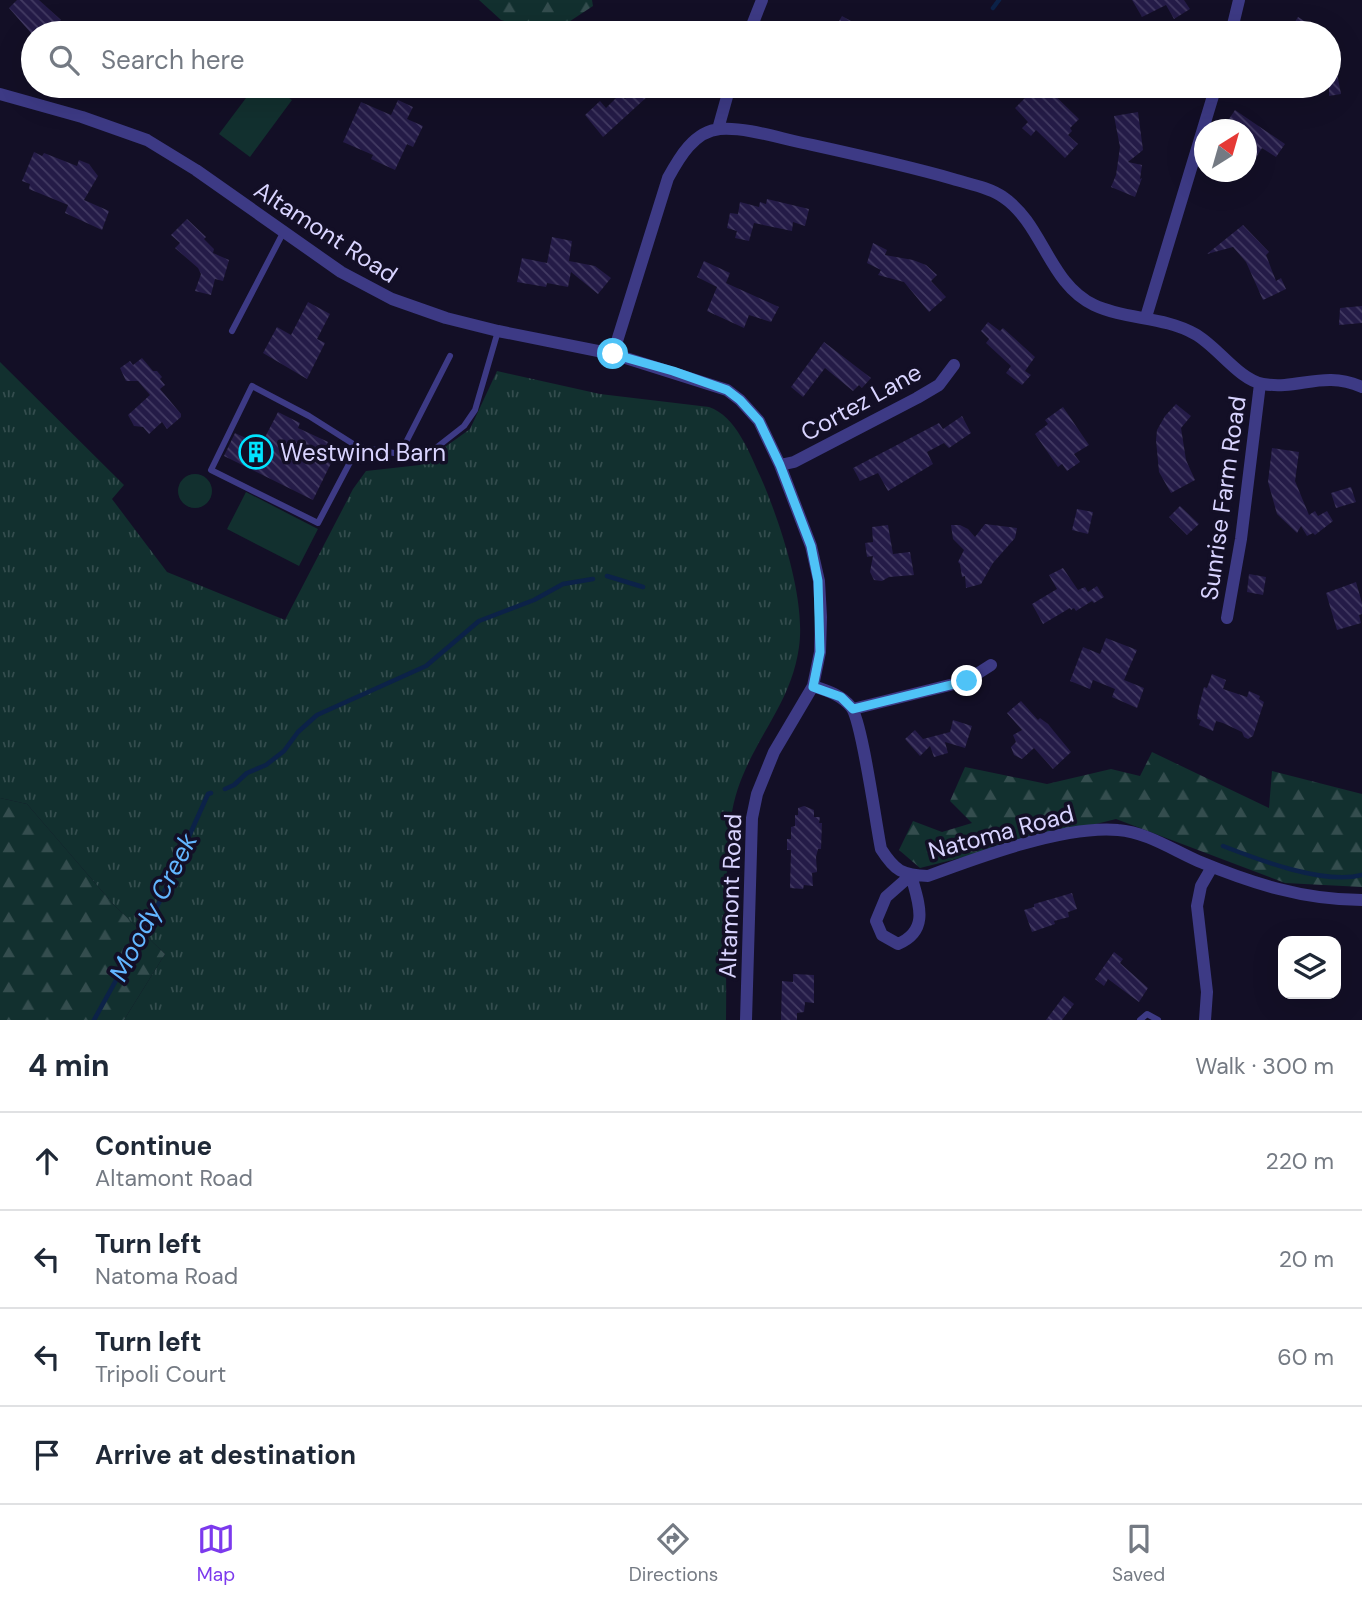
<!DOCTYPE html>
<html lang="en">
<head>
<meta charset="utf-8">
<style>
  body { margin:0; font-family:"DM Sans",sans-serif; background:#f6f6f7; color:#1f2937 }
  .controls { position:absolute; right:21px; bottom:21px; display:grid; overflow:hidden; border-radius:14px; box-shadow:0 7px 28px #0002 }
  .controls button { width:63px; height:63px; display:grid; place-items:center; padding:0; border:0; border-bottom:2px solid #e0e1e3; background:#fff; color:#1f2937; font:35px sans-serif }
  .compass { position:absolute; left:1194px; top:119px; width:63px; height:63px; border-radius:50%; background:#fff; box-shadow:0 7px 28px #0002; rotate:37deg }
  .stop { position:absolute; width:21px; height:21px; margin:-16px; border:5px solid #4fc3f7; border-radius:50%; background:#fff }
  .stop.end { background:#4fc3f7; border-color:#fff; box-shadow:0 2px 7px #0008 }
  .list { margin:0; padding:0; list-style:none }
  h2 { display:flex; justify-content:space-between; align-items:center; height:91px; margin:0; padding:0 28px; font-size:30px }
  h2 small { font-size:23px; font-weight:400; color:#747a83 }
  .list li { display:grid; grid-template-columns:46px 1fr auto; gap:21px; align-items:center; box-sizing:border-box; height:98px; padding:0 28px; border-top:2px solid #e0e1e3 }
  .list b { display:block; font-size:26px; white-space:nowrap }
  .list p { margin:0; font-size:23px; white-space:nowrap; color:#747a83 }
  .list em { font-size:23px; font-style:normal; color:#747a83 }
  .icon { flex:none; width:38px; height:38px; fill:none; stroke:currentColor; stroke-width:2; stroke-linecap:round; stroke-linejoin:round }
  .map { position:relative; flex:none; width:1362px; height:1020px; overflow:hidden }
  .search { position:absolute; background:#fff; box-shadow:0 7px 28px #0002; left:21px; right:21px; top:21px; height:77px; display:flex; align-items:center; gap:18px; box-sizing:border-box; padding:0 24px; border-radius:38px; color:#747a83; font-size:26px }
  .sheet { height:483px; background:#fff }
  nav { display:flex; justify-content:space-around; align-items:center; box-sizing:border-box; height:98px; border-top:2px solid #e0e1e3; background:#fff; font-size:19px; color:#747a83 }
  nav a { display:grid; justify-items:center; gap:4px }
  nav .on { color:#7c3aed }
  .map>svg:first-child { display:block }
  .grass { fill:url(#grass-tufts) }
  .forest { fill:url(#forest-firs) }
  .pitch { fill:#12302f }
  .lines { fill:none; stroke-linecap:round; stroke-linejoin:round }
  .stream { stroke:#0c2248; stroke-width:4.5 }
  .building { fill:url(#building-back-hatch) }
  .service { stroke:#3d3a85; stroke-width:6 }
  .minor { stroke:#3d3a85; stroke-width:12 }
  .route { stroke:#4fc3f7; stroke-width:9 }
  .labels { text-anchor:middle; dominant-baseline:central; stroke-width:7; stroke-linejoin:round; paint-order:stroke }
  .street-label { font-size:24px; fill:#d9d4ff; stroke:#130f26 }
  .poi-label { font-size:24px; fill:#d9d4ff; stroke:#130f26; text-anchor:start }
  .water-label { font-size:26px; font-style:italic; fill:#62b6ff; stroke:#130f26 }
</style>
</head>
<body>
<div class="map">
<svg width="1362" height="1020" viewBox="0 0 1362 1020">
  <defs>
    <pattern id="grass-tufts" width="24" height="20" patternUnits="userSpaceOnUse" patternTransform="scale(1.75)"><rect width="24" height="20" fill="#12302f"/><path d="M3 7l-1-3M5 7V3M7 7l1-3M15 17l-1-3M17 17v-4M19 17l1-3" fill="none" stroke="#344d4e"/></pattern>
    <pattern id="forest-firs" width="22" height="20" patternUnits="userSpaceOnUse" patternTransform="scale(1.75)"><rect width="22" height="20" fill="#12302f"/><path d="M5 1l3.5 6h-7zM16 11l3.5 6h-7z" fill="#344d4e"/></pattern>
    <pattern id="building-back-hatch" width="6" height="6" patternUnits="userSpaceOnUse" patternTransform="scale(1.75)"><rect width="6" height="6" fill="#241b47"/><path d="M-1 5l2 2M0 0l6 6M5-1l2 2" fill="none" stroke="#433b63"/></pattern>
  </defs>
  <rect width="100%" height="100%" fill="#130f26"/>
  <path class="grass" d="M0,362L124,485L112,499L167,572L285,620L353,489L366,471L420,465L470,429L497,371L600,394L709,407C736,416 750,454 761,478C780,522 806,599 799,647C796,670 787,692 776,712C757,747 736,778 731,819C723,884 727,954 726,1020H124L165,954L114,905L27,804L0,798Z"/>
  <path class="forest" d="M479,0H592L593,6L552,33H545L501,20Z
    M1152,752L1269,808L1272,771L1362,794V887L1285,883L1116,819L920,868L899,850L913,821L942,832L972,823L950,801L965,767L1047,784L1111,769L1140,776Z
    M0,798L27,804L114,905L165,954L124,1020H0Z"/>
  <path class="pitch" d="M255,86H272L292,100L250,157L219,134Z
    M178 491a17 17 0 1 1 34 0a17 17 0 1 1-34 0Z
    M246,492L318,529L299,566L227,529Z"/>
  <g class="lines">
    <path class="stream" d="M993,8L999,0
      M607,576L643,587
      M225,789L234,785L247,773L266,765L284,751L298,732L317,715L426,666L479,621L534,600L563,584L593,579
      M1223,846C1259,860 1324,885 1362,875
      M94,1020L160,901L208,794L211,793"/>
  </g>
  <path class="building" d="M17,0H39L61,20L58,23L66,33H31L9,8Z
    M1132,0H1184L1190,9L1174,19L1166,5L1142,17Z
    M842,16L858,25L853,33H832Z
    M1298,17L1311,25L1305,33H1288Z
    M1329,58H1334L1341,94L1329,96Z
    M639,86H659L603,137L585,115L600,101L606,108L620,94L625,99Z
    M1037,86H1045L1079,119L1070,128L1072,131L1068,135L1078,144L1065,158L1036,130L1031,136L1022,128L1028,122L1015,108Z
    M398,100L413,107L407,119L423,126L413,147L407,144L395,170L371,159L373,155L343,142L361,102L391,115Z
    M1235,110L1285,144L1276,157L1262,148L1247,172V130H1232L1225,125Z
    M1138,112L1143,150L1128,162L1142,165L1140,179L1142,178L1135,197L1111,187L1116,175L1120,147L1114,116Z
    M34,152L42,156L44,153L77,166L79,160L89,164L98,176L84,200L109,211L102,230L65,213L68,205L29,189L30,184L22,181Z
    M767,199L809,209L805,226L793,222L792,231L754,223L749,241L735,238L737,231L727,228L730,213L738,214L740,202L759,207L760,202L766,204Z
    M187,219L206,237L204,239L214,249L213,253L229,260L223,281L215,279L211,295L195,291L201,274L198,268L175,248L180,243L171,235Z
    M1243,225L1269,252L1266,255L1276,281L1281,278L1286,289L1263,300L1246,262L1233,247L1207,254Z
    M552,237L572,241L569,261L595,266L611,278L598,294L571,272L568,287L547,283L546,287L517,282L522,258L547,263Z
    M873,243L887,250L885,255L913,260L926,265L937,275L931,281L946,297L929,312L904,282L878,275L881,270L867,263Z
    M704,261L730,273L726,283L779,307L771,322L749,315L744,328L707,311L717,287L697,277Z
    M308,302L330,314L317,339L325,343L307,379L263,353L277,327L291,335Z
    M1362,306V323L1339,325L1340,308Z
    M988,322L1000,331L1003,328L1035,357L1025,371L1031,375L1022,385L1006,373L1011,366L986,343L989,339L981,331Z
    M824,342L871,378L862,388L859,385L853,391L825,368L803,397L791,387Z
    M142,358L153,371H157L162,377L160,379L165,385L160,389L181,414V417L167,429L162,422L149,434L143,427L134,426L128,415L150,395L138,381H126L120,368L130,361L133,365Z
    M1176,404L1191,416L1181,428L1186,460L1195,480L1171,493L1159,472L1156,440L1157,430L1165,416Z
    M1063,407L1089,445L1074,454L1080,462L1067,471L1062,464L1058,467L1035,434L1048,424L1045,420Z
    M278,412L300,423L298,428L339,447L313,500L224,456L235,433L261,445Z
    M962,416L971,433L949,448L944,443L927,452L933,464L888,491L878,473L860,481L853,468L939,423L943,429Z
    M1272,448L1299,452L1295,481L1309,515L1315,511L1318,516L1327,511L1333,521L1315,535L1313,533L1307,536L1301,526L1297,533L1277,514L1268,482Z
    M1351,487L1356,502L1336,508L1331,493Z
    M1180,506L1199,524L1187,535L1169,517Z
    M1077,509L1093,512L1088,534L1072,530Z
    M985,524L1017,528L1015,538L993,563L981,584L966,588L965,576L962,577L960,564L958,562L964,550L953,539L951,525H960L968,529L975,537Z
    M888,525L893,554L910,552L914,575L889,577L882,581L874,580L870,572L873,556L867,557L865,543L873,542L872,527Z
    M1063,568L1078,590L1085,587L1088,592L1097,586L1104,597L1094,603L1092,601L1076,611L1074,608L1071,610L1070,608L1043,624L1032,604L1057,589L1049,575Z
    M1249,574L1266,577L1263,595L1247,592Z
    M1356,582L1362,603V614L1359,615L1361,623L1337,630L1326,593Z
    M1106,638L1137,650L1124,680L1144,688L1137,708L1112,697L1115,689L1093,680L1090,689L1070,681L1083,647L1100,654Z
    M1212,674L1226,680L1223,689L1247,697L1249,691L1260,696L1259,699L1264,702L1253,736L1248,739L1244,737L1242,732L1223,723L1216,721L1213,731L1199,725L1201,720L1197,719L1198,711L1204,687L1207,688Z
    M1021,701L1038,720L1040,718L1048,724L1071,752L1053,769L1034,748L1022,759L1014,755L1011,747L1016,742L1013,735L1022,730L1007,713Z
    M953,720L972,726L965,748L945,742L948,753L934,757L930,746L920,756L905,739L915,730L923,739L950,732Z
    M804,806L814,810V817H820L819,823H822L821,849H818L816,857L817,872L812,873L813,886L804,885L803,889L790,888L791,850H787V839H791V827L795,826V815H798V808Z
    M1072,893L1077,909L1068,912L1069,917L1054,921L1055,924L1032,932L1024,910L1034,907V904Z
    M1114,952L1123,959L1120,963L1148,988L1139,1002L1108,979L1104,986L1095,979Z
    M793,974L814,975V1003L805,1002L804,1012L797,1013V1020H781L782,981L793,982Z
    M1064,996L1074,1004L1062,1020H1046Z"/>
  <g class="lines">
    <path class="service" d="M232,331L283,233
      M358,447L318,523L211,470L252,386L309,416L358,447L400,454L432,451L464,426L475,410L498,331
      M400,454L450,356
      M1140,1020L1147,1014L1158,1020"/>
    <path class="minor" d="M749,33L762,0
      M1231,33L1239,0
      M0,94L82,117L147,140L196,170L341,272L392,299L446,318L498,331L613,354L727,390L740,400L759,421L780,465L811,546L819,581L821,617L820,652L813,686L774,752L757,794L752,818L746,1020
      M718,129L730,86
      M1146,317L1216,86
      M613,354L668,178C679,158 694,131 720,129C745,127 779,138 803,143C853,154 904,165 953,179C969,184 989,187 1003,197C1043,224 1049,284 1094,305C1126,320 1163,316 1195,334C1217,346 1239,380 1263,384C1300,390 1323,370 1362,387
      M780,465L794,462L917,398L939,385L954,365
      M1227,618L1241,539L1260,384
      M813,686C828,691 841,695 851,707C862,720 876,825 881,849C895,871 902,875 928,876C979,857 1065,825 1118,830C1146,832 1173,850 1198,861C1251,883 1303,900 1362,900
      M853,709L966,681L991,665
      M911,875C918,902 931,930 898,944L882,935L876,921L886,897Z
      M1205,1020L1207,992L1197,906L1201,886L1212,867"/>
  </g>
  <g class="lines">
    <path class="route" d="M613,354L673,371L727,390L740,400L759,421L780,465L811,546L818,581L820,652L813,687L841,697L853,709L967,681"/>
  </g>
  <defs>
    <symbol id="building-ring" viewBox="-11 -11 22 22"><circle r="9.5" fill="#130f26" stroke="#00e5ff" stroke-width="1.5"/><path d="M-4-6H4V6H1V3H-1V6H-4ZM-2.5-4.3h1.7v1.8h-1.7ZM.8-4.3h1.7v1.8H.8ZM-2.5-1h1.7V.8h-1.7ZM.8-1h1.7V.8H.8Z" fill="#00e5ff"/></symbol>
  </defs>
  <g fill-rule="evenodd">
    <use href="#building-ring" x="237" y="433" width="38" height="38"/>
  </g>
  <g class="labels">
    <g class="street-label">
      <text transform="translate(326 232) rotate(33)">Altamont Road</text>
      <text transform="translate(861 402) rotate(-29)">Cortez Lane</text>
      <text transform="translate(1223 498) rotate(-82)">Sunrise Farm Road</text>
      <text transform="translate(1001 832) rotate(-15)">Natoma Road</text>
      <text transform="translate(730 896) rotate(-88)">Altamont Road</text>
    </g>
    <g class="poi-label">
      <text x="280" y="452">Westwind Barn</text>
    </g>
    <g class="water-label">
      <text transform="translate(153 907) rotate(-63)">Moody Creek</text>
    </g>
  </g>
</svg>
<div class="controls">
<button><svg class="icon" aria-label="layers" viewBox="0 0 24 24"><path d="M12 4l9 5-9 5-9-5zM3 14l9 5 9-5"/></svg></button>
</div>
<svg class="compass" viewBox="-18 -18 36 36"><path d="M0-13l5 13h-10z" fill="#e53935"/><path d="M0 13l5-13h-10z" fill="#747a83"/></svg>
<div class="stop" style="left:613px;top:354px"></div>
<div class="stop end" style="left:967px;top:681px"></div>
<div class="search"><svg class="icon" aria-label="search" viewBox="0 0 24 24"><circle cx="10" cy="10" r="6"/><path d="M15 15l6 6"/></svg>Search here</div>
</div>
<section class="sheet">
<h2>4 min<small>Walk · 300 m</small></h2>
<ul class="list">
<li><svg class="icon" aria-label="ahead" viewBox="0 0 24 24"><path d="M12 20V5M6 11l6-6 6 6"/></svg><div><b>Continue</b><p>Altamont Road</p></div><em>220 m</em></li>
<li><svg class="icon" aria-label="left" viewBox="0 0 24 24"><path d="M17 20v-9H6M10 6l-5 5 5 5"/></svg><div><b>Turn left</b><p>Natoma Road</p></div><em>20 m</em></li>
<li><svg class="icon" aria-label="left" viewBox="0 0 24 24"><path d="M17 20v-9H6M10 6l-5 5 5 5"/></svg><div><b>Turn left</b><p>Tripoli Court</p></div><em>60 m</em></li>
<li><svg class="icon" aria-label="arrive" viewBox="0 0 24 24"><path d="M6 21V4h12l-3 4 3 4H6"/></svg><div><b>Arrive at destination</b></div></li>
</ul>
</section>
<nav>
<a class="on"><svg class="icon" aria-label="map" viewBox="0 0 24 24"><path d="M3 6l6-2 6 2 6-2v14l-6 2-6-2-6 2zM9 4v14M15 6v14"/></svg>Map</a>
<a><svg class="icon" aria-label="directions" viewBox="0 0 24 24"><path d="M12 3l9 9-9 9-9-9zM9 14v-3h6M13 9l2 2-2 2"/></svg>Directions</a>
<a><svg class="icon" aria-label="saved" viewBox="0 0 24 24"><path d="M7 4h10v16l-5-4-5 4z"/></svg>Saved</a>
</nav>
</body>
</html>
